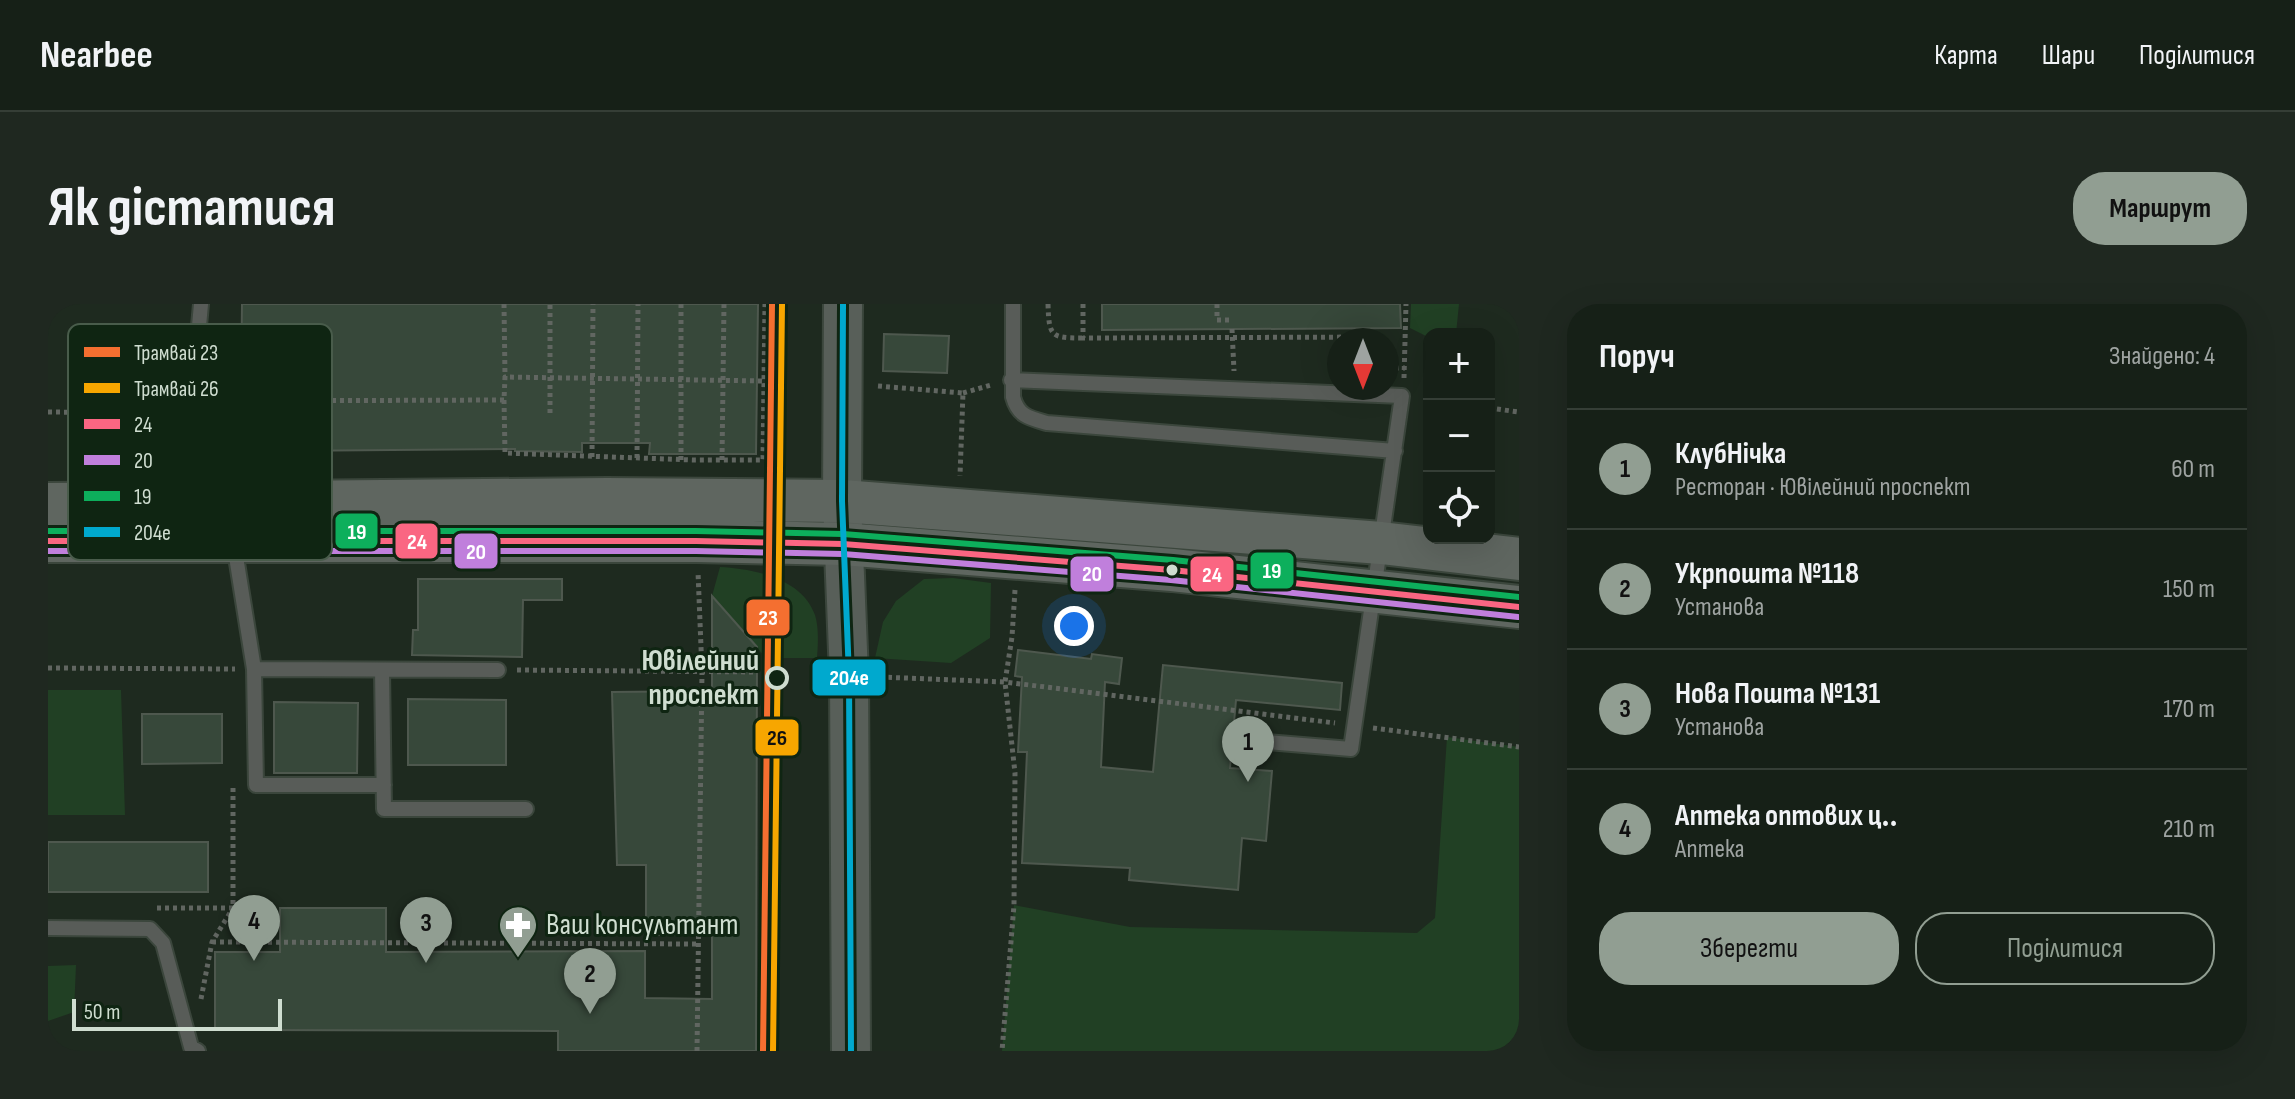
<!DOCTYPE html>
<html lang="uk">
<head>
<meta charset="utf-8">
<style>
  body { margin:0; font-family:"Sofia Sans Condensed",sans-serif; background:#1f2820; color:#f1f3f6 }
  .controls { position:absolute; right:24px; top:24px; display:grid; overflow:hidden; border-radius:16px; box-shadow:0 8px 32px #0002 }
  .controls button { width:72px; height:72px; display:grid; place-items:center; padding:0; border:0; border-bottom:2px solid #353e36; background:#162017; color:#f1f3f6; font:40px sans-serif }
  .compass { position:absolute; left:1279px; top:24px; width:72px; height:72px; border-radius:50%; background:#162017; box-shadow:0 8px 32px #0002; rotate:180deg }
  .scale { position:absolute; left:24px; bottom:20px; width:210px; box-sizing:border-box; padding-left:8px; border:4px solid #cfddd0; border-top:0; font-size:22px; line-height:28px; white-space:nowrap; color:#cfddd0; -webkit-text-stroke:6px #0f2512; paint-order:stroke }
  .you { position:absolute; left:1026px; top:322px; width:28px; height:28px; margin:-20px; border:6px solid #fff; border-radius:50%; background:#1a73e8; box-shadow:0 0 0 12px #1a73e833 }
  .badge { display:grid; place-items:center; width:52px; height:52px; border-radius:50%; background:#919e92; color:#111; font-size:26px; font-weight:700 }
  .pin { position:absolute; translate:-50% -66px; filter:drop-shadow(0 2px 4px #0008) }
  .pin::after { content:''; position:absolute; top:42px; width:28px; height:24px; background:inherit; clip-path:polygon(0 0,100% 0,50% 100%) }
  .list { margin:0; padding:0; list-style:none }
  h2 { display:flex; justify-content:space-between; align-items:center; height:104px; margin:0; padding:0 32px; font-size:34px }
  h2 small { font-size:26px; font-weight:400; color:#9ea3a1 }
  .list li { display:grid; grid-template-columns:52px 1fr auto; gap:24px; align-items:center; box-sizing:border-box; height:120px; padding:0 32px; border-top:2px solid #353e36 }
  .list b { display:block; font-size:30px; white-space:nowrap }
  .list p { margin:0; font-size:26px; white-space:nowrap; color:#9ea3a1 }
  .list em { font-size:26px; font-style:normal; color:#9ea3a1 }
  .actions { display:flex; gap:16px; padding:24px 32px }
  .actions a { flex:1; padding:18px 0; border:2px solid #919e92; border-radius:32px; text-align:center; font-size:28px; color:#919e92 }
  .actions .main { background:#919e92; color:#111 }
  .icon { flex:none; width:44px; height:44px; fill:none; stroke:currentColor; stroke-width:2; stroke-linecap:round; stroke-linejoin:round }
  .map { position:relative; flex:none; width:1471px; height:747px; overflow:hidden; border-radius:32px }
  header { display:flex; align-items:center; gap:48px; box-sizing:border-box; height:112px; padding:0 40px; background:#162017; border-bottom:2px solid #353e36 }
  header strong { font-size:38px }
  nav { display:flex; gap:44px; margin-inline-start:auto; font-size:28px }
  .intro { display:flex; align-items:center; justify-content:space-between; box-sizing:border-box; height:192px; padding:0 48px }
  h1 { margin:0; font-size:56px }
  .button { padding:20px 36px; border-radius:32px; background:#919e92; color:#111; font-size:28px; font-weight:700 }
  main { display:flex; gap:48px; padding:0 48px }
  aside { flex:1; background:#162017; border-radius:32px; box-shadow:0 8px 32px #0002 }
  .map>svg:first-child { display:block }
  .green { fill:#214024 }
  .building { fill:#37483a; stroke:#4e584e; stroke-width:2 }
  .lines { fill:none; stroke-linecap:round; stroke-linejoin:round }
  .service-casing { stroke:#3b463c; stroke-width:18 }
  .secondary-casing { stroke:#3b463c; stroke-width:42 }
  .primary-casing { stroke:#3b463c; stroke-width:46 }
  .path { stroke:#616661; stroke-width:5; stroke-dasharray:4 4; stroke-linecap:butt }
  .service { stroke:#585c58; stroke-width:14 }
  .secondary { stroke:#585f59; stroke-width:38 }
  .primary { stroke:#5f6660; stroke-width:42 }
  .bus-1-casing { stroke:#0f2512; stroke-width:12 }
  .bus-2-casing { stroke:#0f2512; stroke-width:12 }
  .bus-3-casing { stroke:#0f2512; stroke-width:12 }
  .bus-4-casing { stroke:#0f2512; stroke-width:12 }
  .bus-1 { stroke:#fa6682; stroke-width:6 }
  .bus-2 { stroke:#c07fdc; stroke-width:6 }
  .bus-3 { stroke:#0daf5c; stroke-width:6 }
  .bus-4 { stroke:#00a9ce; stroke-width:6 }
  .tram-1-casing { stroke:#0f2512; stroke-width:12 }
  .tram-2-casing { stroke:#0f2512; stroke-width:12 }
  .tram-1 { stroke:#f46f30; stroke-width:6 }
  .tram-2 { stroke:#f7a600; stroke-width:6 }
  .bus-dot { fill:#cfddd0; stroke:#0f2512; stroke-width:3 }
  .stop-dot { fill:#0f2512; stroke:#cfddd0; stroke-width:4 }
  .labels { text-anchor:middle; dominant-baseline:central; stroke-width:6; stroke-linejoin:round; paint-order:stroke }
  .stop-label { font-size:30px; font-weight:bold; fill:#cfddd0; stroke:#0f2512; text-anchor:end }
  .poi-label { font-size:30px; fill:#cfddd0; stroke:#0f2512; text-anchor:start }
  .key { fill:#0f2512; stroke:#495c4b; stroke-width:2 }
  .key-label { font-size:22px; fill:#cfddd0 }
  .line-badge { stroke:#0f2512; stroke-width:3 }
  .badge-label { font-size:22px; text-anchor:middle; font-weight:bold; fill:#fff }
  .pale-badge-label { font-size:22px; text-anchor:middle; font-weight:bold; fill:#111 }
</style>
</head>
<body>
<header>
<strong>Nearbee</strong>
<nav><a>Карта</a><a>Шари</a><a>Поділитися</a></nav>
</header>
<div class="intro"><h1>Як дістатися</h1><a class="button">Маршрут</a></div>
<main>
<div class="map">
<svg width="1471" height="747" viewBox="0 0 1471 747">
  <rect width="100%" height="100%" fill="#1e2a1f"/>
  <path class="green" d="M1363,0H1411L1408,30H1381L1380,33L1362,24Z
    M672,263C706,265 754,274 767,311C771,324 770,340 769,354H718L664,292Z
    M905,274L943,279L942,334L903,359L827,354L835,318L848,297L876,275Z
    M0,386H73L77,511H0Z
    M1399,433L1471,443V747H954L966,601L1082,623L1369,629L1387,614Z
    M28,661L26,708L0,717V662Z"/>
  <path class="building" d="M194,0H710L708,150H601L602,139H534V148L467,147V145L228,147V82H193Z
    M1054,0H1352L1353,24L1054,26Z
    M836,30L901,32L899,69L835,67Z
    M370,275H514V296H475L474,353L364,351L365,326H370Z
    M664,292L709,343L708,747H510V727L167,726V648H232V604H338V648L597,647V694L664,695V631H598V561H569L564,388L664,387Z
    M970,346L1043,355L1044,350L1074,354L1071,380L1057,378L1053,463L1105,468L1115,361L1294,379L1292,406L1188,396L1182,464L1224,467L1218,537L1194,534L1190,586L1081,576L1082,564L974,559L979,448H970L974,373L967,372Z
    M360,395L458,396V461H360Z
    M226,398L310,399L309,469H226Z
    M94,410H174V459L94,460Z
    M0,538H160V588H0Z"/>
  <g class="lines">
    <defs>
      <path id="service" d="M965,0V93C970,112 981,114 999,119L1347,147
        M963,76L1354,92L1303,445L1207,437
        M147,195L143,110L153,0
        M186,240L206,365L208,481H336
        M206,365L450,366
        M334,366L336,505H478
        M0,624L102,625L115,639L143,743L150,747"/>
      <path id="secondary" d="M795,0L794,197L801,372L803,747"/>
      <path id="primary" d="M0,200L559,195L794,197L1333,239L1471,255
        M0,237H648L795,240L1124,266L1471,303"/>
    </defs>
    <use href="#service" class="service-casing"/>
    <use href="#secondary" class="secondary-casing"/>
    <use href="#primary" class="primary-casing"/>
    <path class="path" d="M456,0L457,73
      M633,0V156
      M1000,0C1001,33 1003,34 1035,34
      M1035,0V34L1327,33V36
      M1169,0V16H1184
      M1184,25L1186,67
      M1339,64H1357
      M1356,74L1358,0
      M830,82L915,89L912,172
      M915,89L943,81
      M456,96L457,149L645,156H715L717,0
      M164,97L456,96L457,73L717,77
      M1441,104L1471,108
      M0,108L123,109
      M502,109V0
      M544,153L545,0
      M589,154L590,0
      M674,156L676,0
      M967,286L964,333L957,378L1287,419
      M0,364L187,365
      M469,366L708,368
      M832,373L957,378L967,469L966,601L954,747
      M1325,424L1471,443
      M109,604H185V482
      M164,638L650,640
      M153,695L164,638L185,604
      M649,747L654,368L650,268"/>
    <use href="#service" class="service"/>
    <use href="#secondary" class="secondary"/>
    <use href="#primary" class="primary"/>
    <defs>
      <path id="bus-1" d="M0,237H648L795,240L1124,266L1471,303"/>
      <path id="bus-2" d="M0,247H648L795,250L1123,276L1470,313"/>
      <path id="bus-3" d="M0,227H648L795,230L1125,256L1471,293"/>
      <path id="bus-4" d="M795,0L794,197L801,372L803,747"/>
    </defs>
    <use href="#bus-1" class="bus-1-casing"/>
    <use href="#bus-2" class="bus-2-casing"/>
    <use href="#bus-3" class="bus-3-casing"/>
    <use href="#bus-4" class="bus-4-casing"/>
    <use href="#bus-1" class="bus-1"/>
    <use href="#bus-2" class="bus-2"/>
    <use href="#bus-3" class="bus-3"/>
    <use href="#bus-4" class="bus-4"/>
    <defs>
      <path id="tram-1" d="M715,747L724,0"/>
      <path id="tram-2" d="M725,747L734,0"/>
    </defs>
    <use href="#tram-1" class="tram-1-casing"/>
    <use href="#tram-2" class="tram-2-casing"/>
    <use href="#tram-1" class="tram-1"/>
    <use href="#tram-2" class="tram-2"/>
  </g>
  <defs>
    <symbol id="pharmacy-pin" viewBox="-11 -11 22 30"><path d="M0 17L-7.5 6A9.5 9.5 0 1 1 7.5 6Z" fill="#919e92" stroke="#0f2512"/><path d="M-2-6h4v4h4v4h-4v4h-4v-4h-4v-4h4Z" fill="#fff"/></symbol>
  </defs>
  <g fill-rule="evenodd">
    <use href="#pharmacy-pin" x="448" y="599" width="44" height="60"/>
  </g>
  <circle class="bus-dot" cx="1124" cy="266" r="7"/>
  <circle class="stop-dot" cx="729" cy="374" r="10"/>
  <g class="labels">
    <g class="stop-label">
      <text x="711" y="357">Ювілейний<tspan x="711" dy="34">проспект</tspan></text>
    </g>
    <g class="poi-label">
      <text x="498" y="621">Ваш консультант</text>
    </g>
  </g>
  <rect x="20" y="20" width="264" height="236" rx="12" class="key"/>
  <rect x="36" y="43" width="36" height="10" fill="#f46f30"/>
  <rect x="36" y="79" width="36" height="10" fill="#f7a600"/>
  <rect x="36" y="115" width="36" height="10" fill="#fa6682"/>
  <rect x="36" y="151" width="36" height="10" fill="#c07fdc"/>
  <rect x="36" y="187" width="36" height="10" fill="#0daf5c"/>
  <rect x="36" y="223" width="36" height="10" fill="#00a9ce"/>
  <g class="key-label">
    <text x="86" y="56">Трамвай 23</text>
    <text x="86" y="92">Трамвай 26</text>
    <text x="86" y="128">24</text>
    <text x="86" y="164">20</text>
    <text x="86" y="200">19</text>
    <text x="86" y="236">204е</text>
  </g>
  <g class="line-badge">
    <rect x="286" y="208" width="45" height="38" rx="8" fill="#0daf5c"/>
    <rect x="346" y="218" width="45" height="38" rx="8" fill="#fa6682"/>
    <rect x="405" y="228" width="46" height="38" rx="8" fill="#c07fdc"/>
    <rect x="1201" y="247" width="46" height="39" rx="8" fill="#0daf5c"/>
    <rect x="1021" y="251" width="46" height="38" rx="8" fill="#c07fdc"/>
    <rect x="1141" y="251" width="46" height="38" rx="8" fill="#fa6682"/>
    <rect x="697" y="294" width="46" height="39" rx="8" fill="#f46f30"/>
    <rect x="763" y="354" width="76" height="39" rx="8" fill="#00a9ce"/>
    <rect x="706" y="414" width="46" height="39" rx="8" fill="#f7a600"/>
  </g>
  <g class="badge-label">
    <text x="309" y="235">19</text>
    <text x="369" y="245">24</text>
    <text x="428" y="255">20</text>
    <text x="1224" y="274">19</text>
    <text x="1044" y="277">20</text>
    <text x="1164" y="278">24</text>
    <text x="720" y="321">23</text>
    <text x="801" y="381">204е</text>
  </g>
  <g class="pale-badge-label">
    <text x="729" y="441">26</text>
  </g>
</svg>
<div class="controls">
<button>+</button>
<button>−</button>
<button><svg class="icon" aria-label="locate" viewBox="0 0 24 24"><circle cx="12" cy="12" r="6"/><path d="M12 2v4M12 18v4M2 12h4M18 12h4"/></svg></button>
</div>
<svg class="compass" viewBox="-18 -18 36 36"><path d="M0-13l5 13h-10z" fill="#e53935"/><path d="M0 13l5-13h-10z" fill="#9ea3a1"/></svg>
<div class="scale">50 m</div>
<div class="you"></div>
<div class="pin badge" style="left:1200px;top:478px">1</div>
<div class="pin badge" style="left:542px;top:710px">2</div>
<div class="pin badge" style="left:378px;top:659px">3</div>
<div class="pin badge" style="left:206px;top:657px">4</div>
</div>
<aside>
<h2>Поруч<small>Знайдено: 4</small></h2>
<ul class="list">
<li><span class="badge">1</span><div><b>КлубНічка</b><p>Ресторан · Ювілейний проспект</p></div><em>60 m</em></li>
<li><span class="badge">2</span><div><b>Укрпошта №118</b><p>Установа</p></div><em>150 m</em></li>
<li><span class="badge">3</span><div><b>Нова Пошта №131</b><p>Установа</p></div><em>170 m</em></li>
<li><span class="badge">4</span><div><b>Аптека оптових ц‥</b><p>Аптека</p></div><em>210 m</em></li>
</ul>
<div class="actions"><a class="main">Зберегти</a><a>Поділитися</a></div>
</aside>
</main>
</body>
</html>
